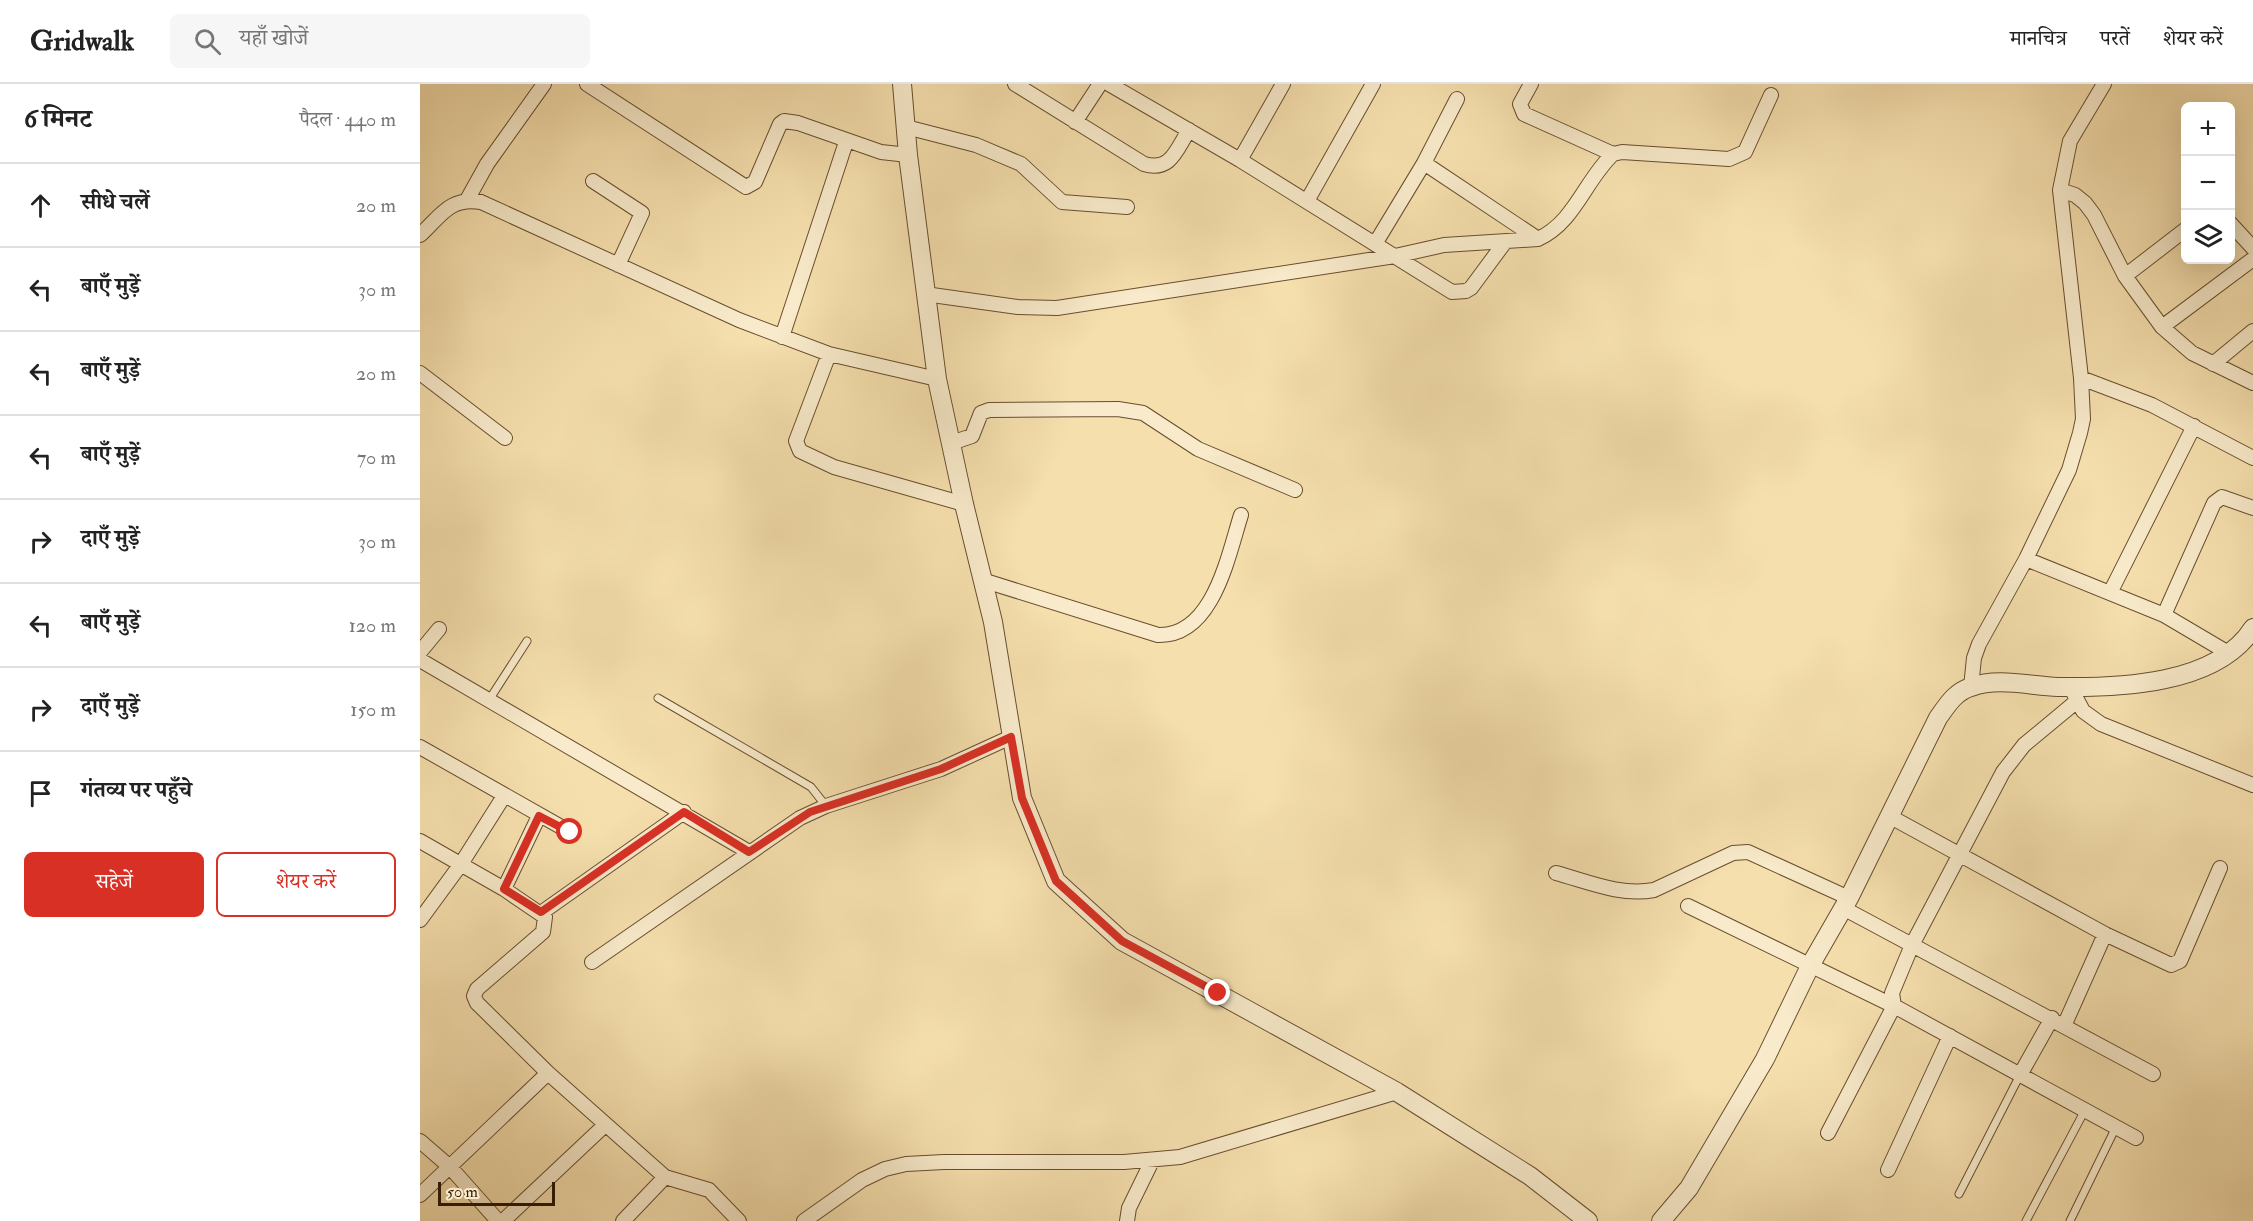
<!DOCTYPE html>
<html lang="hi">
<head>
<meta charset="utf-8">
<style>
  body { margin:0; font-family:"IM FELL Double Pica","Noto Serif Devanagari",serif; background:#f6f6f6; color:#222 }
  .controls { position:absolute; right:18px; top:18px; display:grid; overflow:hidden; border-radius:9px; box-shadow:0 6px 24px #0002 }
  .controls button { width:54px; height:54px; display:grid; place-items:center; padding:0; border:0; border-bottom:2px solid #e0e0e0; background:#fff; color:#222; font:30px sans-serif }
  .scale { position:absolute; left:18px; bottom:15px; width:117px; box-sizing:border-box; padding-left:6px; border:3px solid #381e05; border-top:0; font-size:16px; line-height:21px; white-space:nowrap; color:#381e05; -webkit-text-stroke:4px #f8eaca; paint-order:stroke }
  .stop { position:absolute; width:18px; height:18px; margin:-14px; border:4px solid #d93025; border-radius:50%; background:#fff }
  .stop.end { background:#d93025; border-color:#fff; box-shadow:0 2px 6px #0008 }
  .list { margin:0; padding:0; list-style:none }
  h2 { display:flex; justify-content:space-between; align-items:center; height:78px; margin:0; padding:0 24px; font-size:26px }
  h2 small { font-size:20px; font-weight:400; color:#767676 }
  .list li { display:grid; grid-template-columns:39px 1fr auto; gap:18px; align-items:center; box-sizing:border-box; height:84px; padding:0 24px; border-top:2px solid #e0e0e0 }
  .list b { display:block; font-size:22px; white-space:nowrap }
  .list em { font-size:20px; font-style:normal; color:#767676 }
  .actions { display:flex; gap:12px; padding:18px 24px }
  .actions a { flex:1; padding:14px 0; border:2px solid #d93025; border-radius:9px; text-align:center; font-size:21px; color:#d93025 }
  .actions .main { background:#d93025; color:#fff }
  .icon { flex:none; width:33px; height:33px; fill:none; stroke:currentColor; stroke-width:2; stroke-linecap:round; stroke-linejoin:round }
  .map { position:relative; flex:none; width:1833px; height:1137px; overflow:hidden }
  header { display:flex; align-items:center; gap:36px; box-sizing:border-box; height:84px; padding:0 30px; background:#fff; border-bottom:2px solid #e0e0e0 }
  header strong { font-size:28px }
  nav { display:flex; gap:33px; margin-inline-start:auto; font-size:21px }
  .search { width:420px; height:54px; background:#f6f6f6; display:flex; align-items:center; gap:15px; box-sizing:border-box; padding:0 21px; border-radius:9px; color:#767676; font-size:22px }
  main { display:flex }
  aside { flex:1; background:#fff }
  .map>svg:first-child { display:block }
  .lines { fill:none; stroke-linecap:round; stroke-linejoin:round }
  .service-casing { stroke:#674e2f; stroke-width:9 }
  .minor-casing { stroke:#674e2f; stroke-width:16 }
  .tertiary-casing { stroke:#674e2f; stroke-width:20 }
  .service { stroke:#f8eaca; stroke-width:7 }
  .minor { stroke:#f8eaca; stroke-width:14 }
  .tertiary { stroke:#f8eaca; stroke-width:18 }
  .route { stroke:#d93025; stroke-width:8 }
</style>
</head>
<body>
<header>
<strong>Gridwalk</strong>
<div class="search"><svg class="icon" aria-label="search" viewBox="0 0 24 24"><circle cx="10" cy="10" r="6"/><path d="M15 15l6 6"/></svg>यहाँ खोजें</div>
<nav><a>मानचित्र</a><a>परतें</a><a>शेयर करें</a></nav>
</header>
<main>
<aside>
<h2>6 मिनट<small>पैदल · 440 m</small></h2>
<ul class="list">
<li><svg class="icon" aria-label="ahead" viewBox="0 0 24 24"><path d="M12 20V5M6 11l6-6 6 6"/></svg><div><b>सीधे चलें</b></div><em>20 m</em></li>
<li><svg class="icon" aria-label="left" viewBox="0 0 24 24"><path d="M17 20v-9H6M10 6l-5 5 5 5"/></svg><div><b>बाएँ मुड़ें</b></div><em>30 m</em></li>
<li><svg class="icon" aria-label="left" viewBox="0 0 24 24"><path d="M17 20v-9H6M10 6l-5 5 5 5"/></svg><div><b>बाएँ मुड़ें</b></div><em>20 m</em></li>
<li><svg class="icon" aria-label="left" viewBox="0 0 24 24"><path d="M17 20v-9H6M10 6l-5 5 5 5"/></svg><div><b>बाएँ मुड़ें</b></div><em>70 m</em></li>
<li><svg class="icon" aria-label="right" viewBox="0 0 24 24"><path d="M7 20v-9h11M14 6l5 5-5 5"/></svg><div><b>दाएँ मुड़ें</b></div><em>30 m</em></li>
<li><svg class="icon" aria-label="left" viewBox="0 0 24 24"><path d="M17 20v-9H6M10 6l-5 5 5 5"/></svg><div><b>बाएँ मुड़ें</b></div><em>120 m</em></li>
<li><svg class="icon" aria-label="right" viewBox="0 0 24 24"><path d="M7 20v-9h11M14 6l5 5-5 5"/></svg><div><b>दाएँ मुड़ें</b></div><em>150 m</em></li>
<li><svg class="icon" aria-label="arrive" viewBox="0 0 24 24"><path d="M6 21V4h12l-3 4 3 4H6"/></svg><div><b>गंतव्य पर पहुँचे</b></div></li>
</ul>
<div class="actions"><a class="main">सहेजें</a><a>शेयर करें</a></div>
</aside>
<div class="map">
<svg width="1833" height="1137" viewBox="0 0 1833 1137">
  <rect width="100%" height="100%" fill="#f5dfad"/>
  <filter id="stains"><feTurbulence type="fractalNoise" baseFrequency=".00333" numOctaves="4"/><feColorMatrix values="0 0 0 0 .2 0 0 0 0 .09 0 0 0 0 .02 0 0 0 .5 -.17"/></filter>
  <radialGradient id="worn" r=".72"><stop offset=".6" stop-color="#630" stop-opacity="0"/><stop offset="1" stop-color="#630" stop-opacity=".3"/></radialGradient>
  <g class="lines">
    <defs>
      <path id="service" d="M238,614L391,703L406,722
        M69,616L107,557
        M1539,1110L1600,991
        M1606,1137L1665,1026
        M1650,1137L1696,1043"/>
      <path id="minor" d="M167,0L326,103L335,98L360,40L364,37L378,39L461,68L488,71
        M595,0L724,80C751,88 756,66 769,46
        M689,0L820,76L1032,208L1046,207L1051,204L1085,158
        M1111,0L1100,20L1104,30L1193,70
        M655,38L680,0
        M486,43L556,61L601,80L642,118L707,123
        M820,76L863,0
        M1004,79L1118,155
        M173,97L222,129L198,181
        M1640,106L1655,111L1665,119L1674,131L1705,192L1742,243L1772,269L1833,299
        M47,116L67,80L124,0
        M887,117L953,0
        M1810,139L1833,164
        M0,151C21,132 29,113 61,118L319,236L409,270L517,295
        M955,160L1004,79L1037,15
        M1705,192L1766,145
        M505,210L598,223L637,224L975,172L1024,161L1118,155C1155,138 1165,96 1193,70L1202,68L1309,75L1325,68L1351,11
        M1742,243L1833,175
        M362,253L426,58
        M409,270L376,357L380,367L414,383L544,420
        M1793,280L1833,247
        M0,289L85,354
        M1661,294L1732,321L1833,374
        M531,359L552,352L561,329L569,326L698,325L723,329L778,365L875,406
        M1606,475L1744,531L1810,570
        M562,496L738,551C793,553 808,472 821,431
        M1690,509L1774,342
        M1744,531L1794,419L1802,413L1833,424
        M0,568L19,545
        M0,576L329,768
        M1551,603L1554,574L1559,560L1606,475L1649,386L1660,349L1663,335L1661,294L1640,106L1650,57L1684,0
        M1654,610L1663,627L1681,640L1833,701
        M0,663L150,748
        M1469,732L1685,850L1751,881L1760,877L1800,784
        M0,757L84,805L125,833L123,848L57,905L54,912L57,919L128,989L245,1093L289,1106L319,1137
        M1136,789C1169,798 1200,812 1234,806L1313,769L1328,768L1429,814
        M84,805L119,732
        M1268,822L1474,922L1716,1054
        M1423,824L1733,990
        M121,829L264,728
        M0,836L41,780L84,712
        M172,878L380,734L406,722L521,685L591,653
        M1644,942L1685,850
        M1600,991L1632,934
        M1408,1049L1474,922L1472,909L1492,861L1583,688L1604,661L1657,617
        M0,1057L30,1083L78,1137
        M1468,1086L1530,952
        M0,1111L128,989
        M83,1137L185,1041
        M203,1137L245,1093
        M384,1137L442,1096L465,1085L486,1080L524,1078H704L760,1073L977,1008
        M707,1137L709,1124L732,1077"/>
      <path id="tertiary" d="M482,0L488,71L517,295L544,420L573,538L602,714L636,797L702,857L977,1008L1110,1092L1168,1137
        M1241,1137L1269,1104L1345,975L1391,880L1429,814L1518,634C1528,620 1535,608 1551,603C1578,593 1610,602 1638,603C1698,604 1797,601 1833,544"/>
    </defs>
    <use href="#service" class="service-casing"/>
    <use href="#minor" class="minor-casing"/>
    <use href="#tertiary" class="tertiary-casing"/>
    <use href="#service" class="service"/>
    <use href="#minor" class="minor"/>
    <use href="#tertiary" class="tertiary"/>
  </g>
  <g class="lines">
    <path class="route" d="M150,748L119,732L84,805L121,828L264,728L329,768L390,728L521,685L591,653L602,714L636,797L702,857L798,909"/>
  </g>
  <rect width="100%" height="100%" filter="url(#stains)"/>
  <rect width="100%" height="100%" fill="url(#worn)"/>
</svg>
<div class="controls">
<button>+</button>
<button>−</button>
<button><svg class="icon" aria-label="layers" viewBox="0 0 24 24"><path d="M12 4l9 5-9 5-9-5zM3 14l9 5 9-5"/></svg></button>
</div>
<div class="scale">50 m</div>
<div class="stop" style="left:150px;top:748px"></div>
<div class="stop end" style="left:798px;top:909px"></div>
</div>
</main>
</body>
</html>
